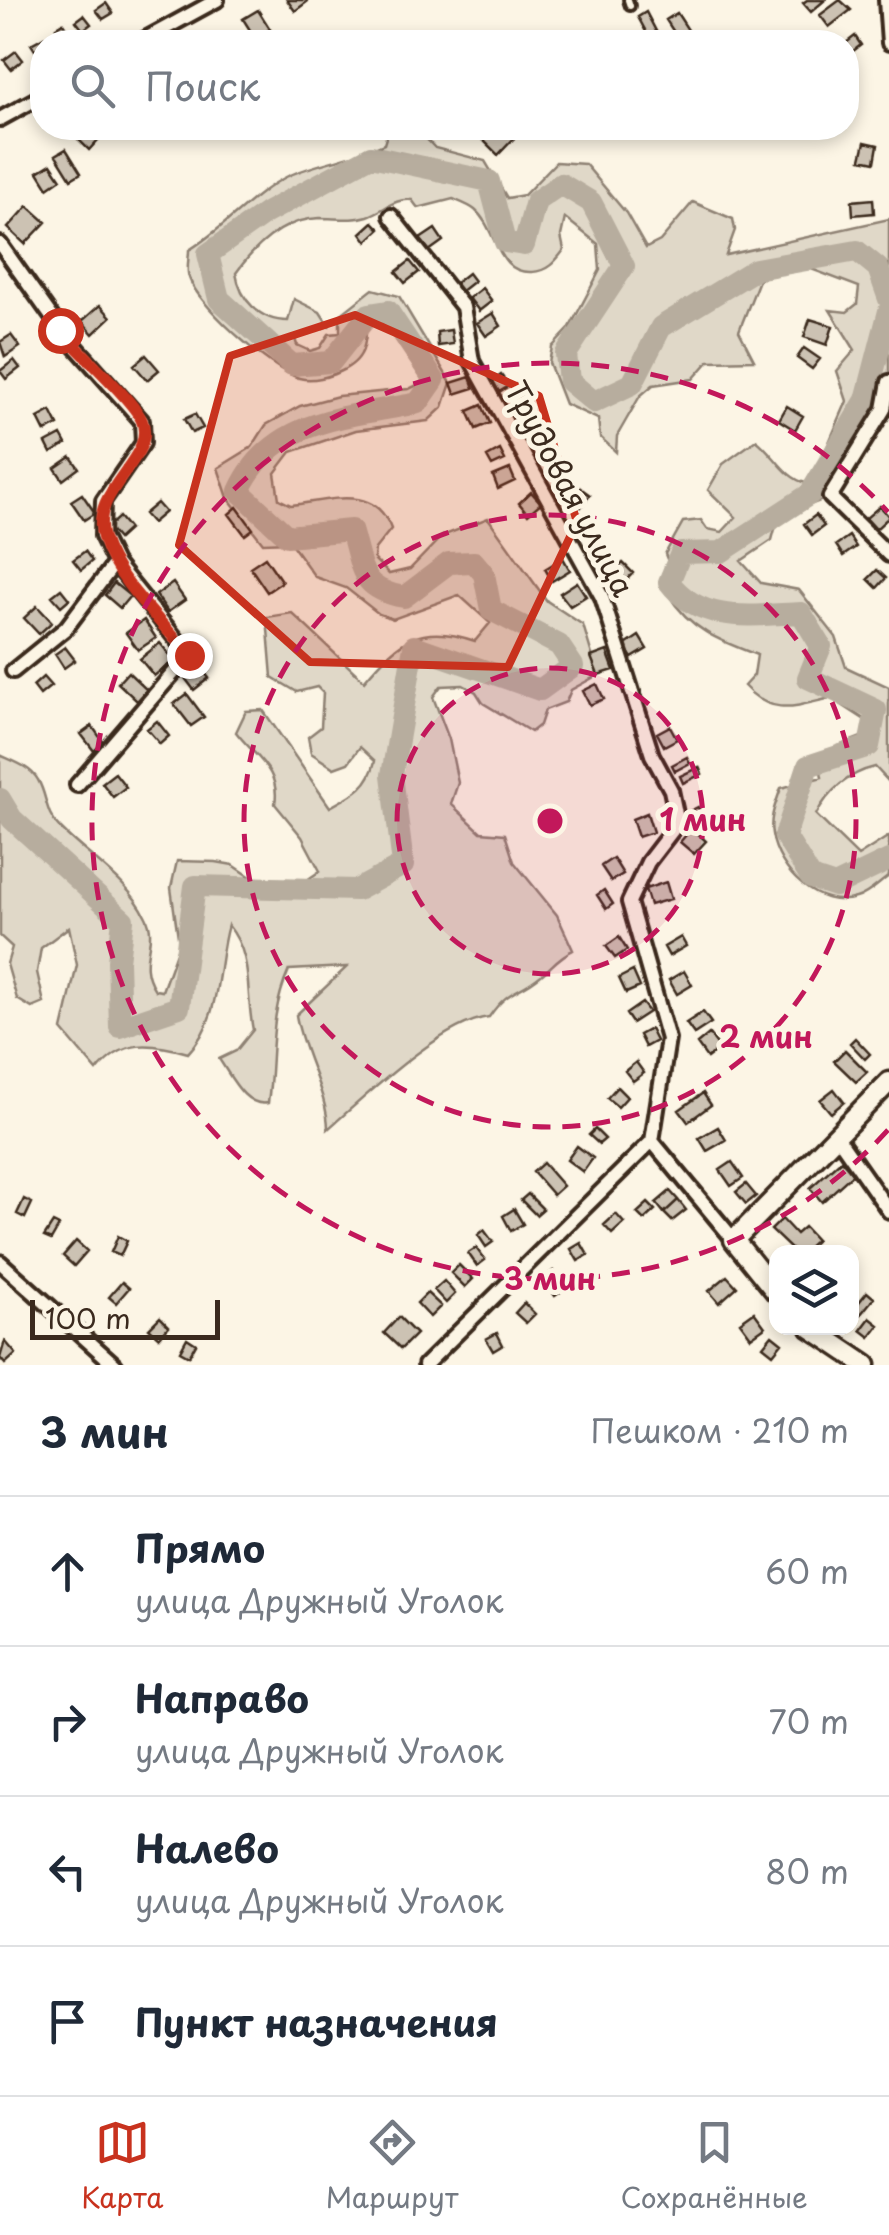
<!DOCTYPE html>
<html lang="ru">
<head>
<meta charset="utf-8">
<style>
  body { margin:0; font-family:"Playpen Sans",sans-serif; background:#f6f6f7; color:#1f2937 }
  .controls { position:absolute; right:30px; bottom:30px; display:grid; overflow:hidden; border-radius:20px; box-shadow:0 5px 15px #0003 }
  .controls button { width:90px; height:90px; display:grid; place-items:center; padding:0; border:0; border-bottom:2px solid #e0e1e3; background:#fff; color:#1f2937; font:50px sans-serif }
  .scale { position:absolute; left:30px; bottom:25px; width:190px; box-sizing:border-box; padding-left:10px; border:5px solid #3b2a1e; border-top:0; font-size:28px; line-height:35px; white-space:nowrap; color:#3b2a1e; -webkit-text-stroke:8px #fcf5e5; paint-order:stroke }
  .stop { position:absolute; width:30px; height:30px; margin:-22px; border:8px solid #c8321e; border-radius:50%; background:#fff }
  .stop.end { background:#c8321e; border-color:#fff; box-shadow:0 2px 10px #0008 }
  .list { margin:0; padding:0; list-style:none }
  h2 { display:flex; justify-content:space-between; align-items:center; height:130px; margin:0; padding:0 40px; font-size:42px }
  h2 small { font-size:32px; font-weight:400; color:#747a83 }
  .list li { display:grid; grid-template-columns:65px 1fr auto; gap:30px; align-items:center; box-sizing:border-box; height:150px; padding:0 40px; border-top:2px solid #e0e1e3 }
  .list b { display:block; font-size:38px; white-space:nowrap }
  .list p { margin:0; font-size:32px; white-space:nowrap; color:#747a83 }
  .list em { font-size:32px; font-style:normal; color:#747a83 }
  .icon { flex:none; width:55px; height:55px; fill:none; stroke:currentColor; stroke-width:2; stroke-linecap:round; stroke-linejoin:round }
  .map { position:relative; flex:none; width:889px; height:1365px; overflow:hidden }
  .search { position:absolute; background:#fff; box-shadow:0 5px 15px #0003; left:30px; right:30px; top:30px; height:110px; display:flex; align-items:center; gap:25px; box-sizing:border-box; padding:0 35px; border-radius:40px; color:#747a83; font-size:38px }
  .sheet { height:730px; background:#fff }
  nav { display:flex; justify-content:space-around; align-items:center; box-sizing:border-box; height:140px; border-top:2px solid #e0e1e3; background:#fff; font-size:28px; color:#747a83 }
  nav a { display:grid; justify-items:center; gap:5px }
  nav .on { color:#c8321e }
  .map>svg:first-child { display:block }
  .green { fill:#e0d8c8; stroke:#8e8173; stroke-width:2.5 }
  .lines { fill:none; stroke-linecap:round; stroke-linejoin:round }
  .river { stroke:#b7ad9e; stroke-width:22 }
  .building { fill:#ccc2b3; stroke:#3b2a1e; stroke-width:2.5 }
  .lane-casing { stroke:#3b2a1e; stroke-width:14 }
  .street-casing { stroke:#3b2a1e; stroke-width:20 }
  .secondary-casing { stroke:#3b2a1e; stroke-width:25 }
  .lane { stroke:#fcf5e5; stroke-width:6 }
  .street { stroke:#fcf5e5; stroke-width:12 }
  .secondary { stroke:#fcf5e5; stroke-width:18 }
  .route { stroke:#c8321e; stroke-width:12 }
  .marked { fill:#c8321e; fill-opacity:0.2; stroke:#c8321e; stroke-width:8; stroke-linejoin:round }
  .ring { fill:none; stroke:#c2185b; stroke-width:5; stroke-dasharray:18 12 }
  .labels { text-anchor:middle; dominant-baseline:central; stroke-width:10; stroke-linejoin:round; paint-order:stroke }
  .street-label { font-size:30px; fill:#3b2a1e; stroke:#fcf5e5 }
  .centre { fill:#c2185b; stroke:#fcf5e5; stroke-width:5 }
  .ring-label { font-size:30px; text-anchor:middle; font-weight:bold; fill:#c2185b; stroke:#fcf5e5; stroke-width:10; stroke-linejoin:round; paint-order:stroke }
</style>
</head>
<body>
<div class="map">
<svg width="889" height="1365" viewBox="0 0 889 1365">
  <rect width="100%" height="100%" fill="#fcf5e5"/>
  <filter id="ink" filterUnits="userSpaceOnUse"><feTurbulence type="fractalNoise" baseFrequency=".01" numOctaves="2"/><feDisplacementMap in="SourceGraphic" scale="20" xChannelSelector="R" yChannelSelector="G"/><feConvolveMatrix kernelMatrix="1 2 1 2 8 2 1 2 1" color-interpolation-filters="sRGB"/></filter>
  <g filter="url(#ink)">
    <path class="green" d="M389,128H416L435,148L485,161L507,198L524,195L556,162L585,164L626,213L646,248L660,241L693,202L733,219L735,230L726,255L889,219V382L884,409L830,497L792,512L775,529L772,540L741,561L761,583L799,590L836,637L846,667L889,687V782L875,767C849,773 828,791 816,815L858,856L889,836V876C879,883 868,895 856,898C818,910 778,871 772,834C769,818 776,803 781,788L822,777L818,754L864,736L865,720L831,698C796,706 772,717 744,686L754,675L757,655C720,641 690,630 668,594L676,581L665,554L683,522L701,520L707,529L722,532L736,517L708,490L723,464L756,440C774,453 784,478 806,483L817,470L847,401L837,371L855,350L830,310L847,312L857,304L859,287L806,267L777,270L759,280L739,331L754,360L709,361L693,379L653,385L640,396L617,436L616,452L600,437L598,419L565,404L549,363L552,347L569,329L600,270L598,244L565,218L561,236L564,250C555,262 548,271 532,272C496,274 497,229 475,210C469,205 460,202 453,199L418,208L412,200C394,198 385,210 368,216C352,221 337,218 320,218C284,219 256,245 236,273C240,300 260,321 288,321L294,299L320,312L329,326L295,339L297,345L310,351L320,348L329,334L340,333V315L373,289L399,296L451,383L443,407L428,421L356,430L291,452L275,473L279,499L291,505C329,501 375,483 391,529L375,549L374,559L389,574L410,569L442,536L488,518L547,601L583,625L598,675L571,690L566,702L545,710L540,725L531,732L483,703L476,692L463,685L441,686L433,697L449,739L458,783L451,804L481,832L505,834L514,862L557,915L573,950C558,957 552,967 540,976C518,994 509,988 489,1017C441,1023 366,1096 328,1129C328,1094 302,1053 296,1015L347,967L289,970C268,1018 275,1054 268,1103C245,1108 231,1076 219,1059L236,1051L253,1030C245,991 254,957 228,925C216,966 222,1019 188,1053C150,1042 123,1039 97,1071L62,1030L77,965L69,927L41,948L37,972L44,1003L32,1008L17,999L7,964L12,947L0,936V755C13,761 31,767 38,780C48,797 44,812 60,828C87,856 129,881 146,917C159,942 135,960 155,990L162,991L179,944L171,888L177,861L216,862L233,865L254,879L301,884L320,871L302,837L275,804C281,770 254,756 236,732L246,711L263,710L330,807C352,795 369,788 375,761L360,747L348,763L334,768L311,753L308,737L321,727L323,693L317,687L297,692L272,677L267,617L292,613L364,681C399,640 420,622 475,641L490,623L459,595L393,619L379,614L346,588L315,577L290,542L263,543L228,498L218,468L252,447L266,425L300,406L338,396L409,389L428,380L402,341L379,321L367,324C366,333 366,346 361,354C352,371 318,383 299,378C272,371 191,301 188,273C187,266 189,257 189,250C224,229 253,193 288,176C319,162 354,158 384,144Z"/>
    <g class="lines">
      <path class="river" d="M889,311L866,400L810,494L721,552L681,553L669,582C701,625 753,615 801,613L821,646L808,678L876,710L869,746L808,766L785,836L811,878L835,886L889,860
        M0,799L12,819L123,920L118,961L120,1027L179,1007L195,886L357,890L403,865L392,775L414,646L540,690L573,666L559,645L491,610L484,574L474,562L449,563L404,597C359,589 363,569 351,530L287,536L239,491C272,418 349,417 418,403L434,380L388,311L369,314L331,362L292,365L219,299L208,254L266,213L371,156L489,181L505,242L524,245L536,201L561,184L591,202L624,266L566,354L569,381L594,402L632,384L661,327L756,269L857,251L878,268L889,299"/>
    </g>
    <path class="building" d="M287,0H306L307,2L295,11Z
      M807,0H825L811,12L803,3Z
      M840,0L851,10L829,27L820,15Z
      M106,3L113,13L103,19L96,10Z
      M258,10L270,29L255,38L243,19Z
      M646,12L658,35L650,39L638,17Z
      M677,13L690,33L679,40L666,20Z
      M84,15L91,24L83,30L76,21Z
      M63,23L72,37L65,41L56,27Z
      M855,36L861,45L848,55L846,43Z
      M44,37L47,42H42V53L38,55L31,44Z
      M16,51L23,60L11,69L4,60Z
      M86,128L98,140L89,150L76,137Z
      M477,128H511L518,134L498,155L474,131Z
      M865,142L878,145L875,162L861,159Z
      M66,149L81,173L71,179L56,155Z
      M51,164L61,179L48,188L38,172Z
      M873,199L874,213L853,215L852,201Z
      M28,206L46,222L25,244L8,228Z
      M373,222L380,229L367,241L361,233Z
      M435,229L443,241L429,251L420,239Z
      M410,261L419,272L405,283L396,272Z
      M468,273L474,281L460,292L454,284Z
      M482,288L492,301L479,311L469,298Z
      M100,305L111,317L93,334L82,321Z
      M493,313L501,326L486,336L477,323Z
      M810,319L833,326L827,345L804,337Z
      M451,330L453,344L438,346L437,332Z
      M11,335L20,347L5,357L0,342Z
      M804,348L820,359L812,369L797,358Z
      M146,355L159,370L147,380L134,365Z
      M14,360L20,368L6,379L0,371Z
      M501,375L509,386L499,392L492,382Z
      M470,377L474,388L455,394L451,383Z
      M520,381L527,389L519,396L512,389Z
      M482,405L490,423L476,429L468,411Z
      M787,406L803,416L795,430L779,420Z
      M51,411L58,425L45,432L38,418Z
      M195,414L203,428L192,433L184,419Z
      M61,435L66,444L51,453L46,443Z
      M500,450L505,460L492,466L487,457Z
      M71,457L79,468L63,480L55,468Z
      M510,469L515,481L498,489L493,476Z
      M579,487L590,495L581,507L570,499Z
      M531,492L541,503L528,514L519,503Z
      M82,494L95,513L84,520L71,501Z
      M157,503L165,512L152,523L144,514Z
      M880,506L889,517L876,529L866,518Z
      M237,507L253,529L245,535L229,514Z
      M816,515L824,526L812,535L804,524Z
      M119,517L129,529L118,539L108,527Z
      M849,536L856,547L843,556L836,545Z
      M85,551L92,561L81,570L73,560Z
      M265,557L282,582L267,592L250,567Z
      M563,558L570,570L552,581L545,569Z
      M623,563L633,573L613,594L603,584Z
      M877,570L886,578L877,588L868,579Z
      M577,582L586,596L570,606L560,593Z
      M114,583L130,596L120,608L105,595Z
      M173,583L185,600L168,612L156,595Z
      M61,589L69,599L61,606L52,596Z
      M37,606L52,622L39,634L24,618Z
      M144,620L156,638L138,650L126,633Z
      M639,636L647,649L632,658L624,646Z
      M160,643L174,660L154,676L140,659Z
      M65,647L75,660L64,668L55,654Z
      M607,651L614,670L598,675L591,657Z
      M200,667L209,678L194,690L185,678Z
      M128,672L147,690L137,701L118,683Z
      M43,677L51,686L40,695L33,686Z
      M597,684L604,699L590,705L583,691Z
      M187,694L204,717L191,726L174,704Z
      M157,721L169,736L160,744L147,729Z
      M92,726L104,743L94,751L81,734Z
      M670,726L677,739L664,746L657,733Z
      M687,757L690,763L675,771L672,765Z
      M699,767L702,774L683,783L680,776Z
      M115,773L126,787L113,797L102,783Z
      M698,807L704,819L692,825L686,813Z
      M647,813L653,832L638,837L632,819Z
      M692,828L706,841L694,854L680,842Z
      M613,858L623,874L611,881L601,866Z
      M666,882L671,899L650,905L645,889Z
      M604,890L613,904L606,909L597,895Z
      M619,937L627,950L615,958L606,946Z
      M681,937L686,946L669,956L664,947Z
      M633,971L640,987L626,993L619,978Z
      M684,971L692,985L677,994L669,980Z
      M642,1003L649,1012L632,1023L626,1014Z
      M703,1012L711,1023L694,1034L686,1023Z
      M650,1029L656,1041L645,1047L639,1035Z
      M709,1034L720,1048L707,1058L697,1044Z
      M855,1038L870,1054L865,1059L850,1043Z
      M845,1050L867,1072L856,1082L834,1061Z
      M636,1062L644,1073L633,1081L625,1071Z
      M617,1087L627,1097L618,1107L607,1098Z
      M834,1089L844,1102L831,1113L820,1100Z
      M703,1093L711,1105L688,1122L679,1110Z
      M718,1127L726,1140L707,1151L699,1138Z
      M595,1129L605,1139L599,1144L589,1135Z
      M577,1146L593,1158L583,1172L567,1160Z
      M841,1160L853,1174L822,1202L810,1188Z
      M732,1162L743,1178L731,1186L720,1170Z
      M543,1163L563,1186L553,1195L533,1172Z
      M746,1184L756,1196L746,1204L736,1192Z
      M670,1191L678,1200L664,1213L656,1203Z
      M528,1194L543,1209L536,1215L521,1200Z
      M24,1199L32,1203L25,1218L17,1214Z
      M678,1200L686,1210L672,1221L664,1213Z
      M648,1203L655,1210L644,1220L637,1213Z
      M514,1209L523,1224L511,1231L503,1216Z
      M616,1214L624,1223L612,1234L604,1225Z
      M782,1219L796,1234L804,1227L816,1240L803,1252H794L771,1230Z
      M53,1223L59,1226L51,1240L44,1237Z
      M484,1230L493,1242L486,1247L478,1235Z
      M118,1236L127,1241L120,1256L111,1252Z
      M76,1241L87,1251L74,1266L63,1256Z
      M581,1243L588,1255L578,1261L571,1249Z
      M476,1248L485,1260L477,1266L468,1253Z
      M459,1265L473,1279L465,1287L451,1273Z
      M553,1271L566,1288L555,1296L543,1279Z
      M727,1276L737,1287L719,1303L709,1291Z
      M444,1281L455,1294L446,1303L434,1290Z
      M122,1282L129,1288L116,1303L109,1297Z
      M867,1292L874,1298L856,1320L852,1311Z
      M427,1293L441,1306L430,1317L417,1303Z
      M524,1303L535,1314L526,1323L515,1313Z
      M754,1312L765,1327L751,1337L740,1322Z
      M160,1317L169,1326L159,1337L149,1328Z
      M399,1317L416,1334L401,1349L384,1333Z
      M870,1318L879,1325L870,1337L861,1330Z
      M497,1333L503,1345L493,1351L486,1339Z
      M772,1335L782,1343L773,1354L763,1346Z
      M187,1338L196,1344L189,1356L180,1351Z
      M5,1341L16,1354L5,1364L0,1358Z"/>
    <g class="lines">
      <defs>
        <path id="lane" d="M628,0L630,6"/>
        <path id="street" d="M886,0L889,43
          M140,42L217,0
          M0,119L42,96
          M391,216L463,307L472,361L602,597L652,755L671,790L678,823L648,862L629,902L668,1039L652,1141L425,1365
          M0,244L61,330L142,421L143,443L103,501L102,536L115,563L189,655L77,785
          M889,382L884,409L830,497L889,555
          M13,671L66,628L115,563
          M836,1135L889,1211
          M652,1141L734,1240
          M0,1262L115,1365"/>
        <path id="secondary" d="M776,1292L734,1240L889,1082
          M811,1328L866,1365"/>
      </defs>
      <use href="#lane" class="lane-casing"/>
      <use href="#street" class="street-casing"/>
      <use href="#secondary" class="secondary-casing"/>
      <use href="#lane" class="lane"/>
      <use href="#street" class="street"/>
      <use href="#secondary" class="secondary"/>
    </g>
  </g>
  <g class="lines" filter="url(#ink)">
    <path class="route" d="M60,330C77,349 135,402 142,421C157,458 88,490 103,538C116,581 162,621 189,655"/>
  </g>
  <path class="marked" d="M355,315L539,396L577,522L508,667L310,662L179,545L230,356Z"/>
  <circle cx="550" cy="821" r="153" fill="#c2185b" fill-opacity=".12"/>
  <g class="ring">
    <circle cx="550" cy="821" r="153"/>
    <circle cx="550" cy="821" r="306"/>
    <path d="M888 1130A458 458 0 1 1 888 512"/>
  </g>
  <g class="labels">
    <g class="street-label">
      <text transform="translate(571 488) rotate(62)">Трудовая улица</text>
    </g>
  </g>
  <circle cx="550" cy="821" r="15" class="centre"/>
  <g class="ring-label">
    <text x="703" y="831">1 мин</text>
    <text x="766" y="1048">2 мин</text>
    <text x="550" y="1290">3 мин</text>
  </g>
</svg>
<div class="controls">
<button><svg class="icon" aria-label="layers" viewBox="0 0 24 24"><path d="M12 4l9 5-9 5-9-5zM3 14l9 5 9-5"/></svg></button>
</div>
<div class="scale">100 m</div>
<div class="stop" style="left:60px;top:330px"></div>
<div class="stop end" style="left:189px;top:655px"></div>
<div class="search"><svg class="icon" aria-label="search" viewBox="0 0 24 24"><circle cx="10" cy="10" r="6"/><path d="M15 15l6 6"/></svg>Поиск</div>
</div>
<section class="sheet">
<h2>3 мин<small>Пешком · 210 m</small></h2>
<ul class="list">
<li><svg class="icon" aria-label="ahead" viewBox="0 0 24 24"><path d="M12 20V5M6 11l6-6 6 6"/></svg><div><b>Прямо</b><p>улица Дружный Уголок</p></div><em>60 m</em></li>
<li><svg class="icon" aria-label="right" viewBox="0 0 24 24"><path d="M7 20v-9h11M14 6l5 5-5 5"/></svg><div><b>Направо</b><p>улица Дружный Уголок</p></div><em>70 m</em></li>
<li><svg class="icon" aria-label="left" viewBox="0 0 24 24"><path d="M17 20v-9H6M10 6l-5 5 5 5"/></svg><div><b>Налево</b><p>улица Дружный Уголок</p></div><em>80 m</em></li>
<li><svg class="icon" aria-label="arrive" viewBox="0 0 24 24"><path d="M6 21V4h12l-3 4 3 4H6"/></svg><div><b>Пункт назначения</b></div></li>
</ul>
</section>
<nav>
<a class="on"><svg class="icon" aria-label="map" viewBox="0 0 24 24"><path d="M3 6l6-2 6 2 6-2v14l-6 2-6-2-6 2zM9 4v14M15 6v14"/></svg>Карта</a>
<a><svg class="icon" aria-label="directions" viewBox="0 0 24 24"><path d="M12 3l9 9-9 9-9-9zM9 14v-3h6M13 9l2 2-2 2"/></svg>Маршрут</a>
<a><svg class="icon" aria-label="saved" viewBox="0 0 24 24"><path d="M7 4h10v16l-5-4-5 4z"/></svg>Сохранённые</a>
</nav>
</body>
</html>
